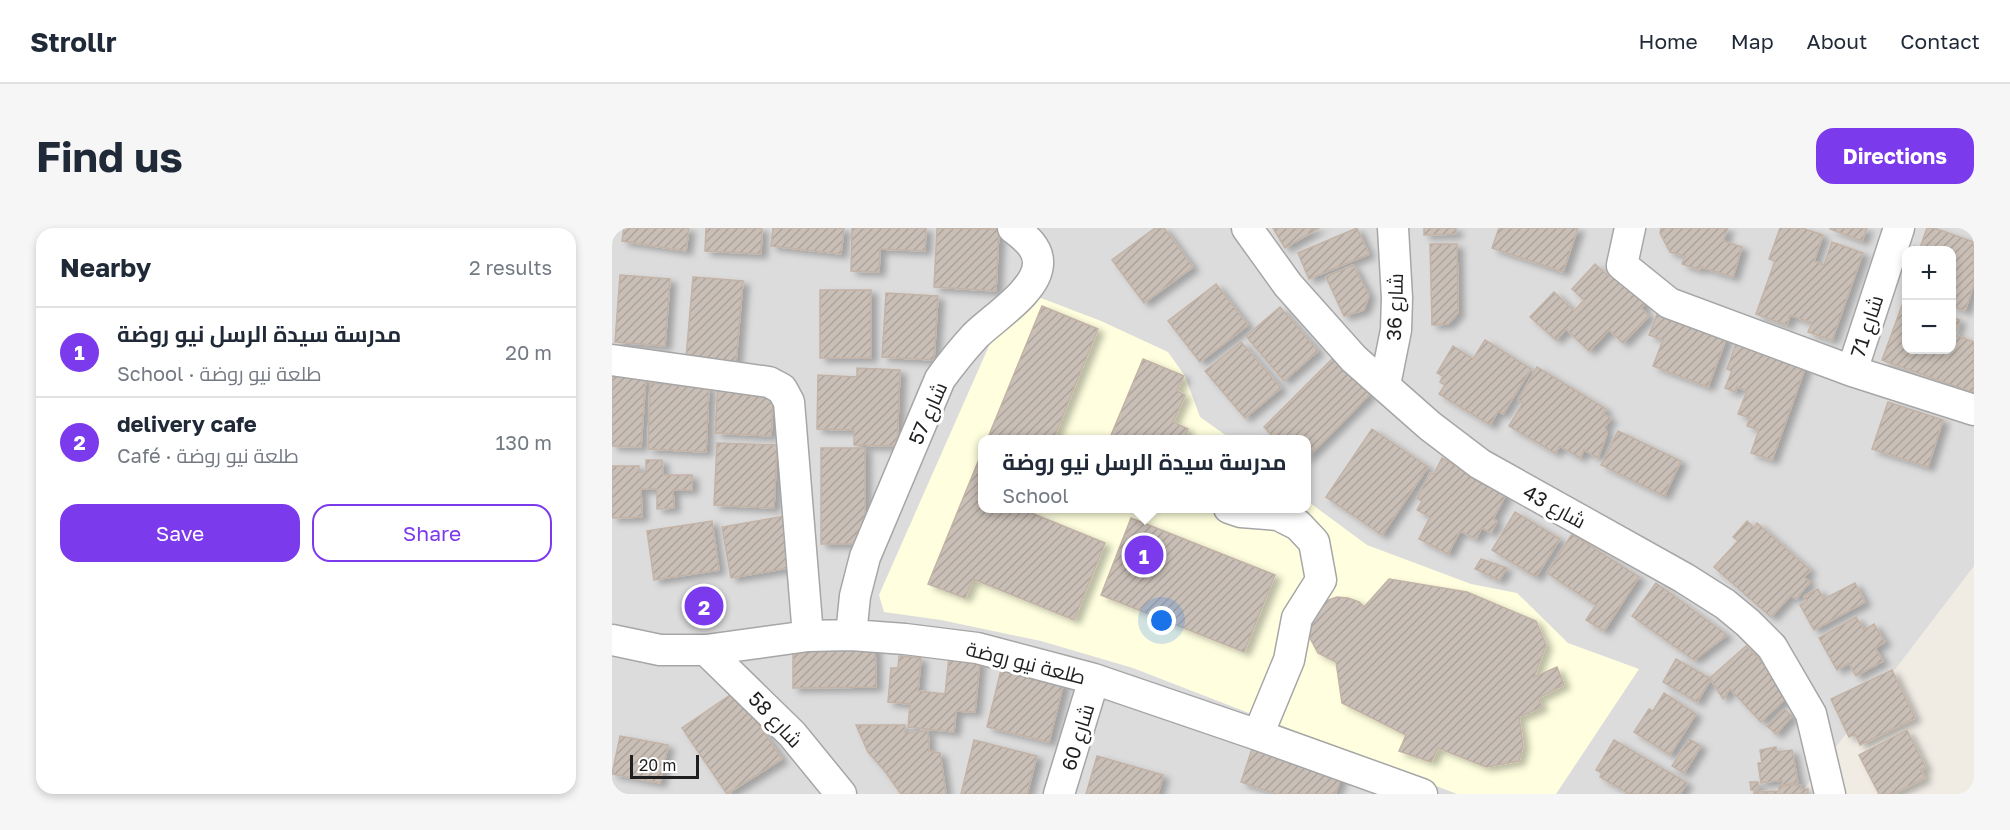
<!DOCTYPE html>
<html lang="en">
<head>
<meta charset="utf-8">
<style>
  body { margin:0; font-family:"Golos Text",Cairo,sans-serif; background:#f6f6f7; color:#1f2937 }
  .controls { position:absolute; right:18px; top:18px; display:grid; overflow:hidden; border-radius:12px; box-shadow:0 3px 9px #0003 }
  .controls button { width:54px; height:54px; display:grid; place-items:center; padding:0; border:0; border-bottom:2px solid #e0e1e3; background:#fff; color:#1f2937; font:30px sans-serif }
  .scale { position:absolute; left:18px; bottom:15px; width:69px; box-sizing:border-box; padding-left:6px; border:3px solid #1f1f1f; border-top:0; font-size:16px; line-height:21px; white-space:nowrap; color:#1f1f1f; -webkit-text-stroke:4px #fff; paint-order:stroke }
  .you { position:absolute; left:550px; top:393px; width:21px; height:21px; margin:-15px; border:4px solid #fff; border-radius:50%; background:#1a73e8; box-shadow:0 0 0 9px #1a73e833 }
  .badge { display:grid; place-items:center; width:39px; height:39px; border-radius:50%; background:#7c3aed; color:#fff; font-size:20px; font-weight:700 }
  .pin { position:absolute; translate:-50% -50%; border:3px solid #fff; box-shadow:0 2px 6px #0006 }
  .popup { position:absolute; left:366px; top:207px; width:333px; height:78px; box-sizing:border-box; display:grid; place-content:center; border-radius:12px; background:#fff; filter:drop-shadow(0 2px 4px #0005); font-size:20px; white-space:nowrap; color:#747a83 }
  .popup b { font-size:22px; color:#1f2937 }
  .popup::after { content:''; position:absolute; left:50%; top:100%; margin-left:-12px; border:12px solid transparent; border-top-color:#fff }
  .list { margin:0; padding:0; list-style:none }
  h2 { display:flex; justify-content:space-between; align-items:center; height:78px; margin:0; padding:0 24px; font-size:26px }
  h2 small { font-size:20px; font-weight:400; color:#747a83 }
  .list li { display:grid; grid-template-columns:39px 1fr auto; gap:18px; align-items:center; box-sizing:border-box; height:90px; padding:0 24px; border-top:2px solid #e0e1e3 }
  .list b { display:block; font-size:22px; white-space:nowrap }
  .list p { margin:0; font-size:20px; white-space:nowrap; color:#747a83 }
  .list em { font-size:20px; font-style:normal; color:#747a83 }
  .actions { display:flex; gap:12px; padding:18px 24px }
  .actions a { flex:1; padding:14px 0; border:2px solid #7c3aed; border-radius:18px; text-align:center; font-size:21px; color:#7c3aed }
  .actions .main { background:#7c3aed; color:#fff }
  .map { position:relative; flex:none; width:1362px; height:566px; overflow:hidden; border-radius:18px }
  header { display:flex; align-items:center; gap:36px; box-sizing:border-box; height:84px; padding:0 30px; background:#fff; border-bottom:2px solid #e0e1e3 }
  header strong { font-size:28px }
  nav { display:flex; gap:33px; margin-inline-start:auto; font-size:21px }
  .intro { display:flex; align-items:center; justify-content:space-between; box-sizing:border-box; height:144px; padding:0 36px }
  h1 { margin:0; font-size:42px }
  .button { padding:15px 27px; border-radius:18px; background:#7c3aed; color:#fff; font-size:21px; font-weight:700 }
  main { display:flex; gap:36px; padding:0 36px }
  aside { flex:1; background:#fff; border-radius:18px; box-shadow:0 3px 9px #0003 }
  .map>svg:first-child { display:block }
  .residential { fill:#dddcdc; fill-rule:evenodd }
  .education { fill:#ffffdf }
  .building { fill:url(#building-hatch); stroke:#c3b3a6; stroke-width:1.5; filter:url(#shadow) }
  .lines { fill:none; stroke-linecap:round; stroke-linejoin:round }
  .minor-casing { stroke:#a6a6a6; stroke-width:33 }
  .minor { stroke:#fff; stroke-width:30 }
  .labels { text-anchor:middle; dominant-baseline:central; stroke-width:6; stroke-linejoin:round; paint-order:stroke }
  .street-label { font-size:20px; fill:#1f1f1f; stroke:#fff }
</style>
</head>
<body>
<header>
<strong>Strollr</strong>
<nav><a>Home</a><a>Map</a><a>About</a><a>Contact</a></nav>
</header>
<div class="intro"><h1>Find us</h1><a class="button">Directions</a></div>
<main>
<aside>
<h2>Nearby<small>2 results</small></h2>
<ul class="list">
<li><span class="badge">1</span><div><b>مدرسة سيدة الرسل نيو روضة</b><p>School · طلعة نيو روضة</p></div><em>20 m</em></li>
<li><span class="badge">2</span><div><b>delivery cafe</b><p>Café · طلعة نيو روضة</p></div><em>130 m</em></li>
</ul>
<div class="actions"><a class="main">Save</a><a>Share</a></div>
</aside>
<div class="map">
<svg width="1362" height="566" viewBox="0 0 1362 566">
  <defs>
    <pattern id="building-hatch" width="6" height="6" patternUnits="userSpaceOnUse" patternTransform="scale(1.5)"><rect width="6" height="6" fill="#c9bfb7"/><path d="M-1 1l2-2M0 6l6-6M5 7l2-2" fill="none" stroke="#aca49d"/></pattern>
    <filter id="shadow"><feDropShadow dx="6" dy="4" stdDeviation="3" flood-color="#0004"/></filter>
  </defs>
  <rect width="100%" height="100%" fill="#f0ece4"/>
  <path class="residential" d="M0,0H1362V338L1188,566H0ZM1294,22H1340V122H1294ZM370,212H694V280H370Z"/>
  <path class="education" d="M429,70L489,93L556,124L573,148L588,189L619,211L370,212V280H694V272L755,317L859,356L905,365L956,415L1027,441L944,566H845L521,440L429,413L329,392L272,384L267,367L384,102Z"/>
  <path class="building" d="M12,0H77L74,23L10,13Z
    M94,0H150L149,26L93,23Z
    M161,0H232L229,26L159,18Z
    M240,0H314L313,23L268,21L267,44L239,43Z
    M325,0L387,1L384,63L322,59Z
    M543,0H552L581,39L532,75L500,32Z
    M661,0H707L673,20Z
    M745,0L757,26L697,51L686,25Z
    M812,0H844V6L812,7Z
    M887,0H966L951,44L880,20Z
    M1049,0H1116L1111,13L1130,19L1121,49L1089,39L1088,42L1070,36L1073,28L1058,24L1048,5Z
    M1168,0H1190L1211,7L1202,33L1212,37L1220,14L1251,25L1220,112L1196,104L1200,95L1178,87L1175,97L1144,86L1163,33L1157,31Z
    M1218,0H1255L1250,13L1218,1Z
    M1315,0H1322L1362,14V56L1353,83L1340,78V22H1301L1302,18L1308,20Z
    M818,16H845L846,85L836,96L820,97Z
    M983,36L996,48L1000,43L1034,75L1029,80L1037,88L1011,115L997,102L977,123L954,101L944,112L918,89L942,64L962,83L972,72L960,61Z
    M741,37L757,67L752,82L732,88L714,49Z
    M8,47L58,51L53,118L3,114Z
    M81,49L131,53L124,134L74,130Z
    M604,56L636,97L588,134L556,93Z
    M208,62H259V130H208Z
    M274,65L326,68L322,132L270,129Z
    M1292,72L1294,73V122H1340V89L1348,92L1343,107L1362,114V165L1270,132Z
    M430,78L486,101L441,212H375Z
    M668,79L706,123L672,153L634,108Z
    M1046,84L1115,109L1096,159L1041,138L1051,112L1037,107Z
    M1126,110L1195,135L1160,232L1139,225L1147,202L1135,198L1138,190L1126,186L1135,163L1125,159L1123,164L1113,160L1120,143L1115,141Z
    M873,112L919,141L891,186L886,183L878,197L827,166L833,157L828,154L831,148L825,145L841,118L861,131Z
    M629,114L669,160L633,190L593,143Z
    M721,130L758,166L694,231V212H664L652,199Z
    M531,131L572,148L565,163L573,167L561,194L576,201L572,212H497Z
    M925,139L994,181L991,186L999,190L993,199L995,206L986,230L972,222L968,230L948,218L943,225L897,198L911,175L906,172Z
    M245,140L288,142L285,218L242,217V202L205,201L206,147L245,149Z
    M0,146L34,148L29,219L0,218Z
    M38,155L97,158L94,224L36,221Z
    M106,156L162,159L159,208L103,205Z
    M1276,174L1331,192L1316,239L1260,221Z
    M760,201L816,239L770,307L714,269Z
    M1006,203L1069,233L1052,268L989,237Z
    M105,215L165,217L162,280L102,277Z
    M209,220H253V316H209Z
    M370,224V280H413L412,282L493,315L462,392L361,351L353,370L316,356Z
    M830,230L895,265L881,291L885,293L879,305L870,300L864,311L848,303L836,326L807,311L818,289L805,282L810,273L805,270L818,245L822,246Z
    M34,232H50L51,247H80V262H61L62,280L45,281V261H29L30,289L0,290V238H27V244H34Z
    M903,284L948,311L924,349L880,322Z
    M173,288L182,339L119,350L110,299Z
    M519,290L663,347L632,424L489,367Z
    M100,293L107,342L42,352L35,303Z
    M1135,293L1142,300L1145,295L1198,342L1192,349L1198,354L1184,371L1179,367L1159,389L1102,339L1126,313L1121,309Z
    M960,306L1027,349L992,403L974,392L984,377L935,345Z
    M869,331L895,340L887,352L863,341Z
    M777,351L855,364L924,393L934,417L922,449L945,439L952,457L926,470L930,479L907,489L911,517L907,533L874,539L826,520L819,534L787,523L794,507L730,475L724,434L706,425L697,408L699,389L705,379L714,373L725,369L736,370L747,374L752,379Z
    M1044,355L1115,407L1082,432L1020,388Z
    M1243,355L1253,374L1202,402L1188,377L1195,373L1192,368L1206,361L1212,371Z
    M1244,389L1252,402L1262,396L1273,414L1263,420L1271,433L1244,448L1237,435L1225,442L1207,410Z
    M263,416L264,459L181,460V417Z
    M1134,418L1180,464L1149,494L1118,461L1111,471L1098,450Z
    M287,428L309,430L306,463L333,466L337,429L368,431L363,484L344,483L342,504L296,499L298,476L276,474L279,440H286Z
    M1064,431L1099,451L1085,474L1051,454Z
    M390,438L452,454L437,514L375,499Z
    M1280,442L1303,490L1248,517L1243,506L1237,509L1219,471Z
    M124,463L170,531L115,566L70,500Z
    M1052,465L1084,486L1058,527L1022,504L1037,481L1041,483Z
    M1172,481L1180,488L1164,506L1155,498Z
    M244,497H293V505L316,503L317,523L328,525L334,566H289L272,542L256,524Z
    M1295,502L1314,540L1309,542L1313,550L1281,566H1267L1247,527Z
    M8,508L56,517L48,555L0,546Z
    M1077,511L1089,518L1072,545L1060,538Z
    M362,512L425,528L415,566H349Z
    M1002,512L1075,555L1068,566H1017L988,549L990,545L984,542Z
    M642,515L731,545L723,566H664L629,554Z
    M1164,519V524L1180,522L1186,555L1170,557V552L1149,555L1146,535H1150L1148,522Z
    M485,528L551,547L546,566H474Z
    M1138,554H1146V562H1139Z
    M1189,557V561H1196V566H1142V564L1167,563V558Z"/>
  <g class="lines">
    <defs>
      <path id="minor" d="M635,0L676,57L742,131L818,198L868,236L1072,350L1113,376L1136,395L1160,419L1199,486L1218,566
        M1018,0L1010,37L1057,75L1240,143L1362,182
        M0,132L157,154L170,161L177,174L196,408
        M1240,143L1287,0
        M773,157L784,102L785,70L781,0
        M617,280L629,284L666,287L686,297L702,314L709,352L685,390L677,432L646,507
        M239,407L243,368L253,329L328,151C339,136 350,122 363,108C381,90 425,63 426,36C427,20 413,9 401,0
        M0,412L48,422H94L196,408L239,407L293,411L365,420L482,451L646,507L810,566
        M94,422L180,506L229,566
        M447,566L482,451"/>
    </defs>
    <use href="#minor" class="minor-casing"/>
    <use href="#minor" class="minor"/>
  </g>
  <g class="labels">
    <g class="street-label">
      <text transform="translate(782 79) rotate(-88)">شارع 36</text>
      <text transform="translate(1254 98) rotate(-72)">شارع 71</text>
      <text transform="translate(315 185) rotate(-66)">شارع 57</text>
      <text transform="translate(943 278) rotate(29)">شارع 43</text>
      <text transform="translate(414 434) rotate(14)">طلعة نيو روضة</text>
      <text transform="translate(164 491) rotate(47)">شارع 58</text>
      <text transform="translate(465 509) rotate(-73)">شارع 60</text>
    </g>
  </g>
</svg>
<div class="controls">
<button>+</button>
<button>−</button>
</div>
<div class="scale">20 m</div>
<div class="you"></div>
<div class="pin badge" style="left:532px;top:327px">1</div>
<div class="popup"><b>مدرسة سيدة الرسل نيو روضة</b>School</div>
<div class="pin badge" style="left:92px;top:378px">2</div>
</div>
</main>
</body>
</html>
